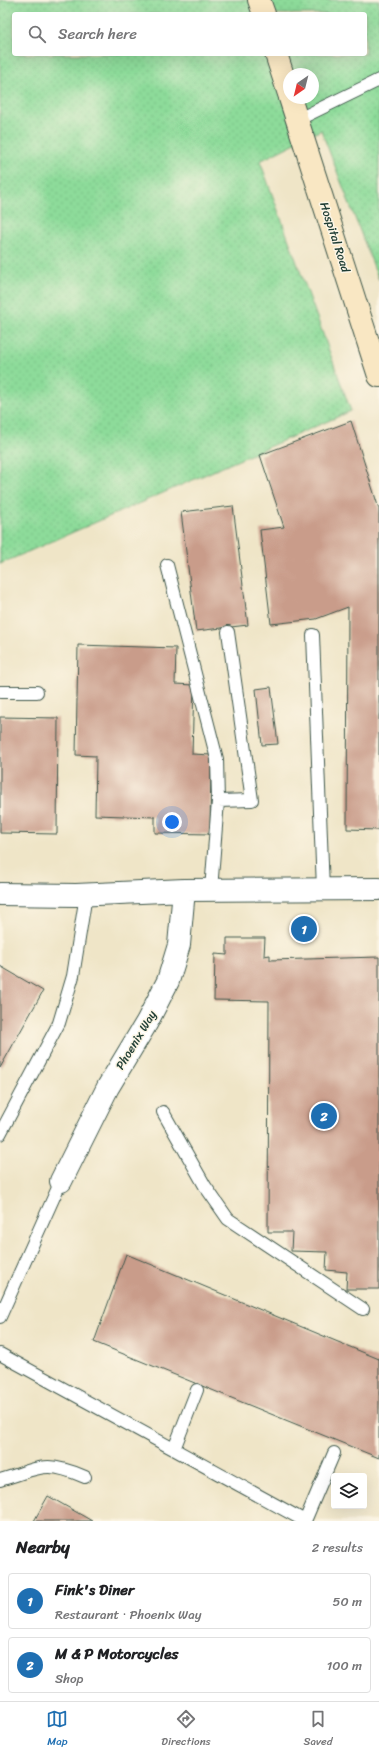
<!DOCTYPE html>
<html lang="en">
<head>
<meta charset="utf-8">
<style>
  body { margin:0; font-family:Sriracha,sans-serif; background:#f2f2f2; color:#202124 }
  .controls { position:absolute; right:12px; bottom:12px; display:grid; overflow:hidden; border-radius:4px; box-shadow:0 4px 16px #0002 }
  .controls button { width:36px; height:36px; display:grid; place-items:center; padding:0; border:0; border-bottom:1px solid #e0e0e0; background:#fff; color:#202124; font:20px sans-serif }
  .compass { position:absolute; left:283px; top:68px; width:36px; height:36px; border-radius:50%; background:#fff; box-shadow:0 4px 16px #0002; rotate:215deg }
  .you { position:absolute; left:172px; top:822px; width:14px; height:14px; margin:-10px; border:3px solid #fff; border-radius:50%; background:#1a73e8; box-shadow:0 0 0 6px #1a73e833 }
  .badge { display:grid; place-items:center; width:26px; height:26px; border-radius:50%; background:#1f6fb2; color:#fff; font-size:13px; font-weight:700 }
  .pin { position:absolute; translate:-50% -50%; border:2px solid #fff; box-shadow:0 1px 4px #0006 }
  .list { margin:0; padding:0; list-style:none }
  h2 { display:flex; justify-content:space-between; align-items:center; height:52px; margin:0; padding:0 16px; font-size:17px }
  h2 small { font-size:13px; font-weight:400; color:#757577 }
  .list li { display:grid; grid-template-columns:26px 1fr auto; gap:12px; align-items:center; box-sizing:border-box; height:56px; margin:0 8px 8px; padding:0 8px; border:1px solid #e0e0e0; border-radius:4px }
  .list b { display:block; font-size:15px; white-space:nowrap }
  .list p { margin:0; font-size:13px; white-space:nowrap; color:#757577 }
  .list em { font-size:13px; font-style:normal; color:#757577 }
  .icon { flex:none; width:22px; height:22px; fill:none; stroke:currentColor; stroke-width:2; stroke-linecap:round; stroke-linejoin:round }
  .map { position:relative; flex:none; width:379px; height:1521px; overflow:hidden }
  .search { position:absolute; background:#fff; box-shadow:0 4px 16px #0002; left:12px; right:12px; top:12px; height:44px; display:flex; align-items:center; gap:10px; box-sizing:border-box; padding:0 14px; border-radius:4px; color:#757577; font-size:15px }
  .sheet { height:180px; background:#fff }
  nav { display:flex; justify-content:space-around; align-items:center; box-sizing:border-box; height:56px; border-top:1px solid #e0e0e0; background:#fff; font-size:11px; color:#757577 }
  nav a { display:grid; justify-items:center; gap:2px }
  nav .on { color:#1f6fb2 }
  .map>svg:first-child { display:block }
  .grass { fill:url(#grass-dots); stroke:#568c67; fill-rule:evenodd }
  .building { fill:#c99c8a }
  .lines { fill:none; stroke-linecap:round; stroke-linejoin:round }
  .lane-casing { stroke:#3e564a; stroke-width:14 }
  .street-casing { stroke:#3e564a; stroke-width:24 }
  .secondary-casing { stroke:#3e564a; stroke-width:24 }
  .lane { stroke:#fff; stroke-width:12 }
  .street { stroke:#fff; stroke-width:22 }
  .secondary { stroke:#f9e7c3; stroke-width:22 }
  .labels { text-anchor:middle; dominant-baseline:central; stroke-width:3; stroke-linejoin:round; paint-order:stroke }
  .street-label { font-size:12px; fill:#1f3d34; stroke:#fcf5e5 }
</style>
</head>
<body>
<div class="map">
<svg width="379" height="1521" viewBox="0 0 379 1521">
  <defs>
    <pattern id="grass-dots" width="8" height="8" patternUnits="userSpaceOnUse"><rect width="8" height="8" fill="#8ddb9a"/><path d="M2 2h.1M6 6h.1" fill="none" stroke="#79bd85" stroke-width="1.8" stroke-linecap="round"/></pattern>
  </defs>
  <rect width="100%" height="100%" fill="#fcf5e5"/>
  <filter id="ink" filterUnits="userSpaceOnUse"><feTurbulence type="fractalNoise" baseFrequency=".025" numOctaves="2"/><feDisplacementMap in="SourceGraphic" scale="8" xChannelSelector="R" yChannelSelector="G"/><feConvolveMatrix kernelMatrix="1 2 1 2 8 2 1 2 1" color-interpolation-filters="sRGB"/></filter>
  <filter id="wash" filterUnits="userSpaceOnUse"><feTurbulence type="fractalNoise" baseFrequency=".012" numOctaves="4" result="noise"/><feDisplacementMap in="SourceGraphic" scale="16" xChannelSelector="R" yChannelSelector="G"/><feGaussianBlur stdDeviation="0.9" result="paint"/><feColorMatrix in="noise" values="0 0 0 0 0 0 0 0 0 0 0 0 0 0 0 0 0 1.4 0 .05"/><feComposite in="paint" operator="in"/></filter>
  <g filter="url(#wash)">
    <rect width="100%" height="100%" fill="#efe5c7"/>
    <path class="grass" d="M0,0H379V280L321,130L260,161L351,411L0,564ZM14,14H365V54H14ZM289,74H313V98H289Z"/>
    <g id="blocks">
      <path class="building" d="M351,421L379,509V830L347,829L348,607L316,619L271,624L260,530L284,527L260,455Z
        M233,506L248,625L196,631L181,512Z
        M78,645L176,648L175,684L194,685L192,754L211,755L210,834L155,833V817L95,815L96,756L76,755Z
        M271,687L278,744L262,745L256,689Z
        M0,717L58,718L57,834L0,833Z
        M227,938H265L264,956L270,955V960L379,957V1289H346L347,1272L326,1270L327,1252L291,1251L292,1232H268L269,1001L214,1000L215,954L227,955Z
        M0,966L43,991L0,1068Z
        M126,1254L379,1359V1458L94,1342Z
        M48,1496L92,1521H34Z"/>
    </g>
  </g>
  <g filter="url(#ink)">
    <use href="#blocks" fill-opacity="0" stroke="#3e564a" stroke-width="1"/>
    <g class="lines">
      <defs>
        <path id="lane" d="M297,120L379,80
          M167,565L217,759L218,801L211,890
          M313,635L323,889
          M0,692H37
          M218,801L252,800L228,632
          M163,1112L205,1186L228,1219L363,1309
          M0,1134L59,1023L73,976L86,895
          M0,1317L61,1181
          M0,1354L305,1521L334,1453
          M174,1449L197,1390
          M0,1480C39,1469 43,1459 85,1477"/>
        <path id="street" d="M0,894L76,895L184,890L379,889
          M61,1181L108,1087L147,1022L168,981L179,945L184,890"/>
        <path id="secondary" d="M259,0L264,14
          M276,54L289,94
          M290,98L379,376"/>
      </defs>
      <use href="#lane" class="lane-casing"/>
      <use href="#street" class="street-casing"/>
      <use href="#secondary" class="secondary-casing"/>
      <use href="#lane" class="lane"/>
      <use href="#street" class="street"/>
      <use href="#secondary" class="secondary"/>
    </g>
  </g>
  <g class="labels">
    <g class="street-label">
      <text transform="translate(335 237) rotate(72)">Hospital Road</text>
      <text transform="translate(136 1040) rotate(-59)">Phoenix Way</text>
    </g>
  </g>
</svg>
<div class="controls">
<button><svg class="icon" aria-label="layers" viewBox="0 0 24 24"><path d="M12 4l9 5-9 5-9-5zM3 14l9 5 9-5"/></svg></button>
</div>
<svg class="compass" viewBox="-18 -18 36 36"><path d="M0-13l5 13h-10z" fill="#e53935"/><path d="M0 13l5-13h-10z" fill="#757577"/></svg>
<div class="you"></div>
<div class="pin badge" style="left:304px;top:929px">1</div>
<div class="pin badge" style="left:324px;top:1116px">2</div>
<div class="search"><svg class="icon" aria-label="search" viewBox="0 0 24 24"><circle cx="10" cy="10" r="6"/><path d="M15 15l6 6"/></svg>Search here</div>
</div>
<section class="sheet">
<h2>Nearby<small>2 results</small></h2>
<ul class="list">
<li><span class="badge">1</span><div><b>Fink's Diner</b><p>Restaurant · Phoenix Way</p></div><em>50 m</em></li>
<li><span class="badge">2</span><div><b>M &amp; P Motorcycles</b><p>Shop</p></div><em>100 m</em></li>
</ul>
</section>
<nav>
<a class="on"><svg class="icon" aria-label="map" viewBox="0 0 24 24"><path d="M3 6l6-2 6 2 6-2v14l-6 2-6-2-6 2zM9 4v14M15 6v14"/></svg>Map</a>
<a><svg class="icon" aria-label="directions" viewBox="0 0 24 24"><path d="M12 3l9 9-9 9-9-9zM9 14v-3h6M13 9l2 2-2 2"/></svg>Directions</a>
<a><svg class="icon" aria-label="saved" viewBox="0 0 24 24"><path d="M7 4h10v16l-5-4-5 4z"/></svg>Saved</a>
</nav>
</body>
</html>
